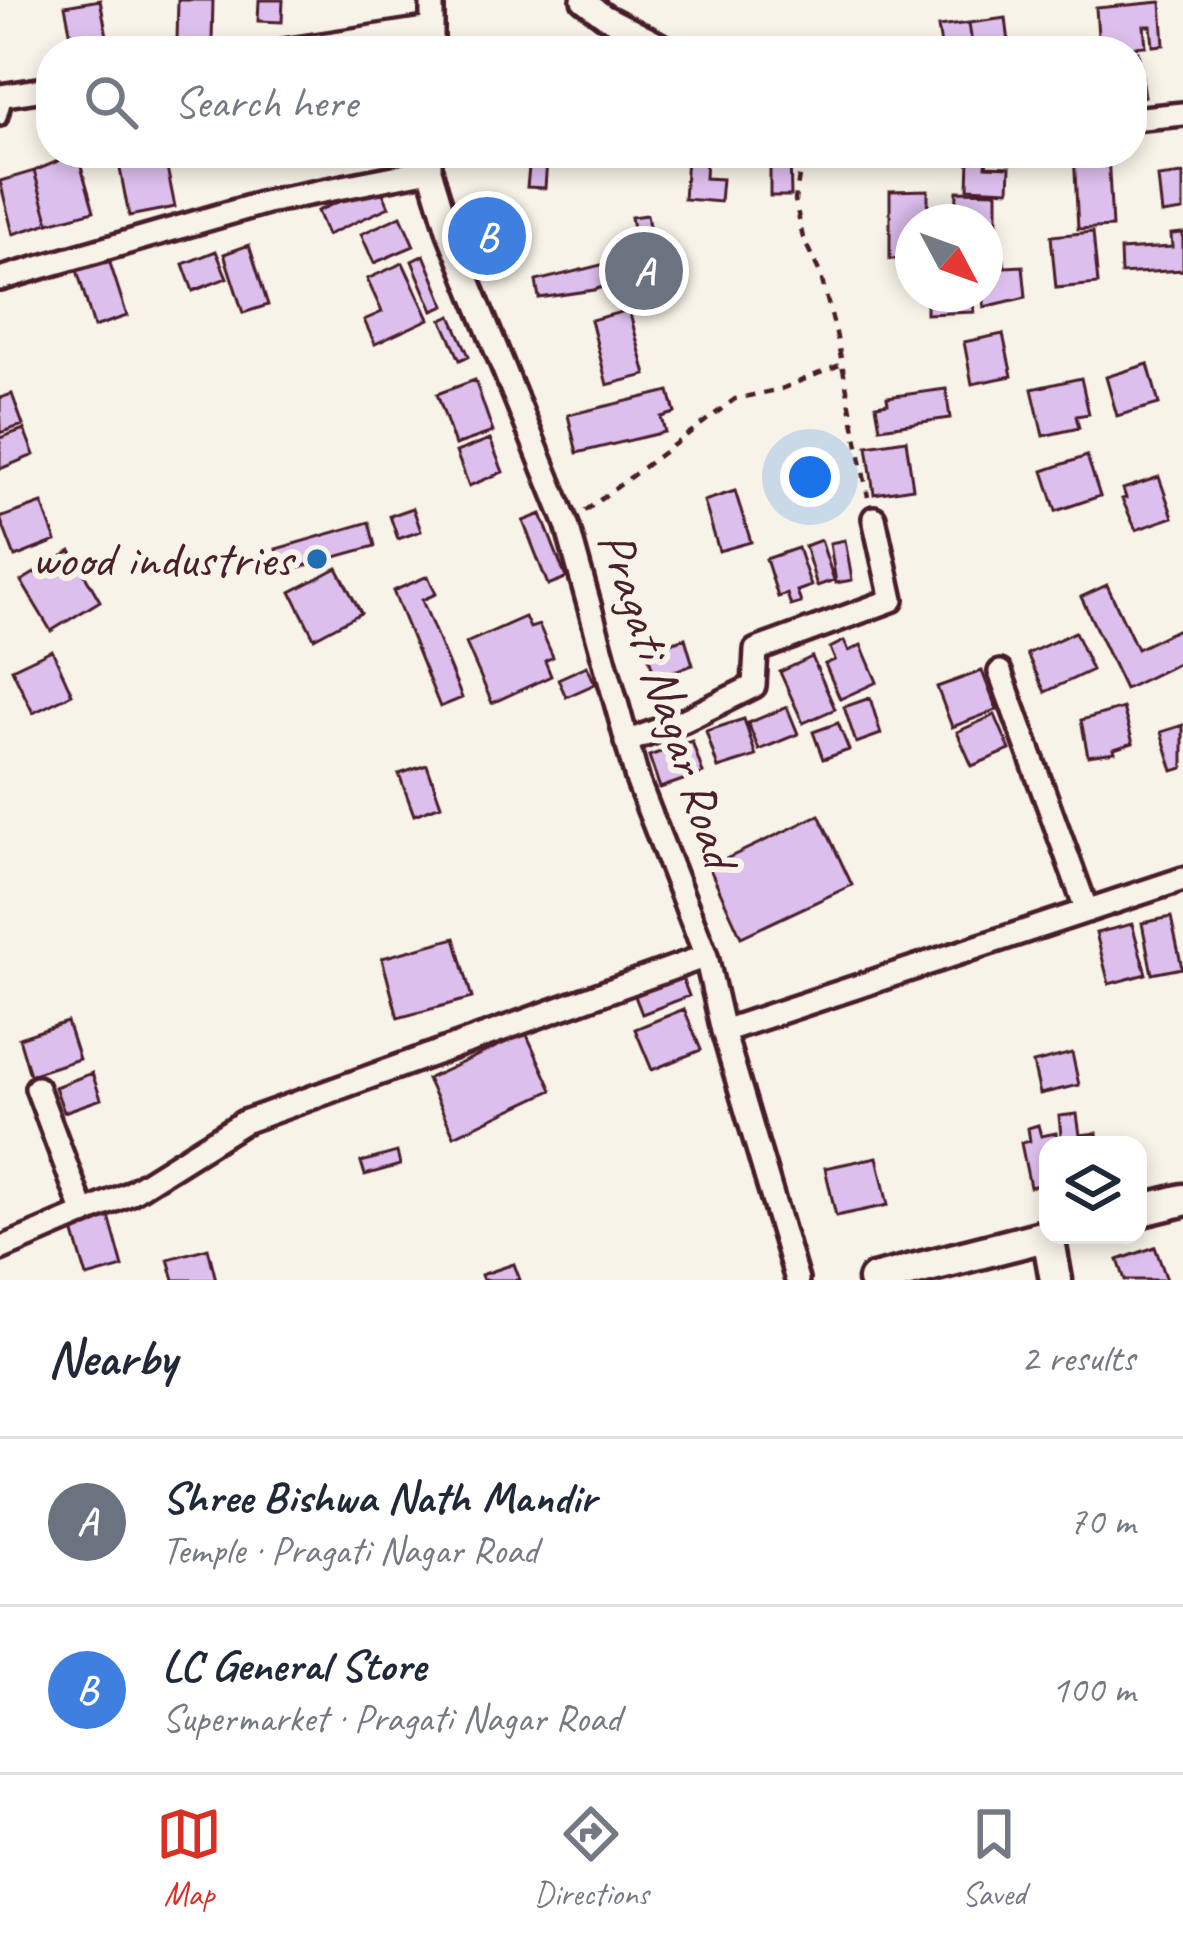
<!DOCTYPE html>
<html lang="en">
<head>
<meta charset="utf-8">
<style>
  body { margin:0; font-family:Caveat,sans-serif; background:#f2f2f3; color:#1f2937 }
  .controls { position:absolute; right:36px; bottom:36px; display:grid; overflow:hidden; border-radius:24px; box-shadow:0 6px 18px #0003 }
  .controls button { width:108px; height:108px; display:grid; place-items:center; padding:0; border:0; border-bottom:3px solid #e0e1e3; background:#fff; color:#1f2937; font:60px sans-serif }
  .compass { position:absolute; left:895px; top:204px; width:108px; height:108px; border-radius:50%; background:#fff; box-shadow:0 6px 18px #0003; rotate:131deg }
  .you { position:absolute; left:810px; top:477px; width:42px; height:42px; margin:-30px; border:9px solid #fff; border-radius:50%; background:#1a73e8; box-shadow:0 0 0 18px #1a73e833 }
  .badge { display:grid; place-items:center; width:78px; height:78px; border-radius:50%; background:#d93025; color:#fff; font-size:39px; font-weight:700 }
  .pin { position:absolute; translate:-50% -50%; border:6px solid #fff; box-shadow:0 3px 12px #0006 }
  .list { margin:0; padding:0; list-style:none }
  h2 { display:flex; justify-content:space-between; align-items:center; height:156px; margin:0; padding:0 48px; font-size:51px }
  h2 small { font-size:39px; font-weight:400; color:#747a83 }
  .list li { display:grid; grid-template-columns:78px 1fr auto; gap:36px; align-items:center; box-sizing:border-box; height:168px; padding:0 48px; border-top:3px solid #e0e1e3 }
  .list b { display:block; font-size:45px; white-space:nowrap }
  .list p { margin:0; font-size:39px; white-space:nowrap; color:#747a83 }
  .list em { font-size:39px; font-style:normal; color:#747a83 }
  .icon { flex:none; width:66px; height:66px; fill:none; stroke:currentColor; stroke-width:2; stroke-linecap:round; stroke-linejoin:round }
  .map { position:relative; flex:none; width:1183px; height:1280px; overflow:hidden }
  .search { position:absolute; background:#fff; box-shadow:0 6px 18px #0003; left:36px; right:36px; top:36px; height:132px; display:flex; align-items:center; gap:30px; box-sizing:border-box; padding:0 42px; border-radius:48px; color:#747a83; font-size:45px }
  .sheet { height:492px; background:#fff }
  nav { display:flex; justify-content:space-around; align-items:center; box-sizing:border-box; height:168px; border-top:3px solid #e0e1e3; background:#fff; font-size:33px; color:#747a83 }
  nav a { display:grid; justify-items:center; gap:6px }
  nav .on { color:#d93025 }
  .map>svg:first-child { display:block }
  .building { fill:#ddbfed; stroke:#4a1f2b; stroke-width:3 }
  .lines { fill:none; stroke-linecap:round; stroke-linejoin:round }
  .lane-casing { stroke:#4a1f2b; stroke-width:20 }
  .street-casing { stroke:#4a1f2b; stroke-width:30 }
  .secondary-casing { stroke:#4a1f2b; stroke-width:39 }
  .path { stroke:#4a1f2b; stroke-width:4.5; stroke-dasharray:9 9; stroke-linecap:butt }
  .lane { stroke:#f7f3e8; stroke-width:10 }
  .street { stroke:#f7f3e8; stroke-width:21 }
  .secondary { stroke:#f7f3e8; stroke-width:30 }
  .poi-dot { fill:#1f6fb2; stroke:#f7f3e8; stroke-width:4.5 }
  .labels { text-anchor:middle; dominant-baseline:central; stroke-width:12; stroke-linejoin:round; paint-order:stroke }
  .poi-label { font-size:51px; fill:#4a1f2b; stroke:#f7f3e8; text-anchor:end }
  .street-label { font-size:51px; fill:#4a1f2b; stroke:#f7f3e8 }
</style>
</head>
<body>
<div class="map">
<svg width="1183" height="1280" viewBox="0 0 1183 1280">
  <rect width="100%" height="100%" fill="#f7f3e8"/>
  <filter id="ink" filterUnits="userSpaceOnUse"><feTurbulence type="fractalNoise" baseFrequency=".00833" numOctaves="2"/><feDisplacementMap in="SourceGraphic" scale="24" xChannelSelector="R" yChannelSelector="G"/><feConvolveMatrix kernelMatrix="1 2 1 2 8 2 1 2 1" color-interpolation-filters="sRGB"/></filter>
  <g filter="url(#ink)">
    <path class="building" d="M100,0L110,51H74L65,6Z
      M178,0H213L212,42L177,41Z
      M259,0H283L282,22L258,21Z
      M1161,2L1164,45L1153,46L1151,26H1144L1146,46L1099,50L1096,8Z
      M1006,18L1010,51H973L969,23Z
      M969,23L973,51H942L938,27Z
      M1138,52L1145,96L1136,98L1137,105L1132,106V53Z
      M77,153L94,211L49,223L34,171Z
      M117,153H164L175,207L129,216Z
      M770,153H790L791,196H770Z
      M1074,153H1108L1112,227L1078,229Z
      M530,158L547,160L545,188L527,187Z
      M687,158L706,159L705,178L722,179L720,202L684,199Z
      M969,159L987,160L986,166L1010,167L1009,190L968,188Z
      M34,171L49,223L13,234L0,181Z
      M1183,174V211L1162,214L1158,177Z
      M379,184L389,207L327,235L317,211Z
      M928,190V222H913V259H890V191Z
      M957,191L997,192V229H985V222H956Z
      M513,207L521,248L483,256L475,215Z
      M647,215L652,244L636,246L631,217Z
      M401,216L414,246L374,263L361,234Z
      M1093,232L1098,284L1056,288L1051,236Z
      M1183,233V270L1121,274L1120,250L1172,247L1171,234Z
      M249,245L268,305L243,313L224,254Z
      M654,247L656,256L651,257L652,263L658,262L661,278L631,284L626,252Z
      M216,251L227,278L193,291L183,264Z
      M1003,253L1005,267L1023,266L1026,297L984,307L985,255Z
      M424,255L445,306L433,311L412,261Z
      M109,260L127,316L94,327L77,270Z
      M617,261L622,280L594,290L539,298L536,281Z
      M403,263L429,319L375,344L364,320L382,312L367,279Z
      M926,294H973L974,312L926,314Z
      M629,310L646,375L607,385L591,320Z
      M451,316L469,356L460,360L442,320Z
      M1003,334L1012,376L972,384L964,342Z
      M1148,364L1159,404L1117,416L1106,377Z
      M1081,378L1089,414L1076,416L1079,428L1043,436L1032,389Z
      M475,380L493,432L455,445L437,394Z
      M946,389L950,418L880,428L876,405L888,403L887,397Z
      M669,391L675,413L661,417L665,432L577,453L568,415Z
      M12,394L23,425L0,433V398Z
      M24,429L34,455L0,469V438Z
      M490,439L503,472L469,486L456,452Z
      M906,440L913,488L874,494L867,446Z
      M1087,456L1100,496L1056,511L1043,471Z
      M1159,477L1173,517L1136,530L1122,499L1126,498L1123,489Z
      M735,491L751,542L719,551L704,501Z
      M42,503L56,541L15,557L0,518Z
      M413,508L421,531L398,539L390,516Z
      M541,514L566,578L548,585L523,521Z
      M369,522L375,546L282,572L276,549Z
      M821,540L834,580L817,586L805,546Z
      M845,540L852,580L836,583L830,543Z
      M798,548L811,586L797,591L801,603L791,606L787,594L778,597L766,559Z
      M71,551L100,601L51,631L21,581Z
      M337,568L361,613L314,638L291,592Z
      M428,576L436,594L422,600L462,698L440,707L393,591Z
      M1107,585L1137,649L1183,627V661L1125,689L1081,597Z
      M525,617L530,628L539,625L553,657L545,661L551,676L492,703L466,643Z
      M1075,632L1092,670L1045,692L1027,654Z
      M685,638L693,665L655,677L647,651Z
      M844,641L849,651L861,645L877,682L840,699L825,664L835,660L830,648Z
      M52,650L72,694L33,713L12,669Z
      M812,657L835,709L803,723L780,672Z
      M587,666L595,684L566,697L558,679Z
      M982,671L997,710L952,727L937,687Z
      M870,698L881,734L856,743L844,707Z
      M787,707L798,734L759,750L748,723Z
      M1123,708L1133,743L1114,749L1115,752L1088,756L1081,720Z
      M995,715L1010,750L972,766L957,732Z
      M744,719L756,756L718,768L706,731Z
      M838,723L849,750L823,759L813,732Z
      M1183,725V768L1173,771L1161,732Z
      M692,741L703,773L660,788L649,756Z
      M427,765L441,805L414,815L399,774Z
      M819,815L852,885L741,937L709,867Z
      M1171,917L1182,968L1152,974L1142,923Z
      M1132,924L1146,974L1109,984L1096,933Z
      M455,938L472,998L398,1018L382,958Z
      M680,972L689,996L642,1014L633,991Z
      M684,1009L701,1050L652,1070L635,1029Z
      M67,1022L79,1059L30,1075L19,1038Z
      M526,1033L552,1090L454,1136L427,1079Z
      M1072,1053L1079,1085L1040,1094L1033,1063Z
      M92,1073L101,1099L64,1112L55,1087Z
      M1077,1114L1080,1135L1097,1133L1098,1145H1062L1059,1116Z
      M1038,1125L1041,1136L1056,1133L1058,1145H1048V1183L1030,1187L1021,1143L1030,1141L1028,1128Z
      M397,1152L400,1165L365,1175L361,1162Z
      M877,1157L888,1205L836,1216L825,1168Z
      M109,1216L123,1267L87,1277L72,1227Z
      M1155,1247L1167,1280H1125L1118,1260Z
      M208,1248L216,1280H174L168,1259Z
      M514,1264L520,1280H483L481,1275Z"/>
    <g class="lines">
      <defs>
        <path id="lane" d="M0,119L7,94"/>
        <path id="street" d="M583,0L604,16L660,45L664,51
          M283,51L432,28
          M432,51V0
          M0,96L51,88
          M1132,119L1183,114
          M430,153V170L449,233L567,525L638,782L706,956L723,1031L797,1280
          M0,279L267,202L430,170
          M1000,672L1087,911
          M626,742L683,721L754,686L756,650L892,600L874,518
          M723,1031L1183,879
          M37,1088L84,1214
          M0,1249L129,1194L244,1122L706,956"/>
        <path id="secondary" d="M1138,1211L1183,1200
          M1048,1235L1056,1280
          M874,1280L1049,1235"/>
      </defs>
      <use href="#lane" class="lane-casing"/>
      <use href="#street" class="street-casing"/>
      <use href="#secondary" class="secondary-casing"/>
      <path class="path" d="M819,153L802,159L795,200L803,238L820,273L836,333L868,497
        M585,511L735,399L781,389L842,364"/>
      <use href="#lane" class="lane"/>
      <use href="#street" class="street"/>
      <use href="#secondary" class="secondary"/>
    </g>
  </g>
  <circle class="poi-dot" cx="317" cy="559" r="12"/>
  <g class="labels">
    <g class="poi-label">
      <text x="293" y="559">wood industries</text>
    </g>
    <g class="street-label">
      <text transform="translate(668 699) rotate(72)">Pragati Nagar Road</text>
    </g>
  </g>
</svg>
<div class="controls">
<button><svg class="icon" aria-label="layers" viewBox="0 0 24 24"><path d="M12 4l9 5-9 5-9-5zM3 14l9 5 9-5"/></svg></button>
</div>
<svg class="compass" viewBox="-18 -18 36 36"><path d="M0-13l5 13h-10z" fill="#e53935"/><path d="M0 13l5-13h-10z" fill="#747a83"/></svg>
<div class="you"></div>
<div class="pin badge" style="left:644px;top:271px;background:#6b7280">A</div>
<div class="pin badge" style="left:487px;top:236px;background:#3f7fe0">B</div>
<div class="search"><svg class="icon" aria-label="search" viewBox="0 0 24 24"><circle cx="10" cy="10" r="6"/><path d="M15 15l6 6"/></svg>Search here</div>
</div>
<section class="sheet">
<h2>Nearby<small>2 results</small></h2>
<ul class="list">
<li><span class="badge" style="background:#6b7280">A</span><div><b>Shree Bishwa Nath Mandir</b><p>Temple · Pragati Nagar Road</p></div><em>70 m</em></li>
<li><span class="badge" style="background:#3f7fe0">B</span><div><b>LC General Store</b><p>Supermarket · Pragati Nagar Road</p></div><em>100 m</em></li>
</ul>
</section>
<nav>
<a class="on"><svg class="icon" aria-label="map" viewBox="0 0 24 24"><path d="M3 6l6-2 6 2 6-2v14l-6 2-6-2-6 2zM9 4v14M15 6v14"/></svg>Map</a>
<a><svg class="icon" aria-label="directions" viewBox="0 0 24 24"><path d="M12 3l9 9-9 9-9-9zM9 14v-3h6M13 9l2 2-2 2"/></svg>Directions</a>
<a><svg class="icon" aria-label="saved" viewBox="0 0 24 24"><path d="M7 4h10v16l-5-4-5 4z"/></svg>Saved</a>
</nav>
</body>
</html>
